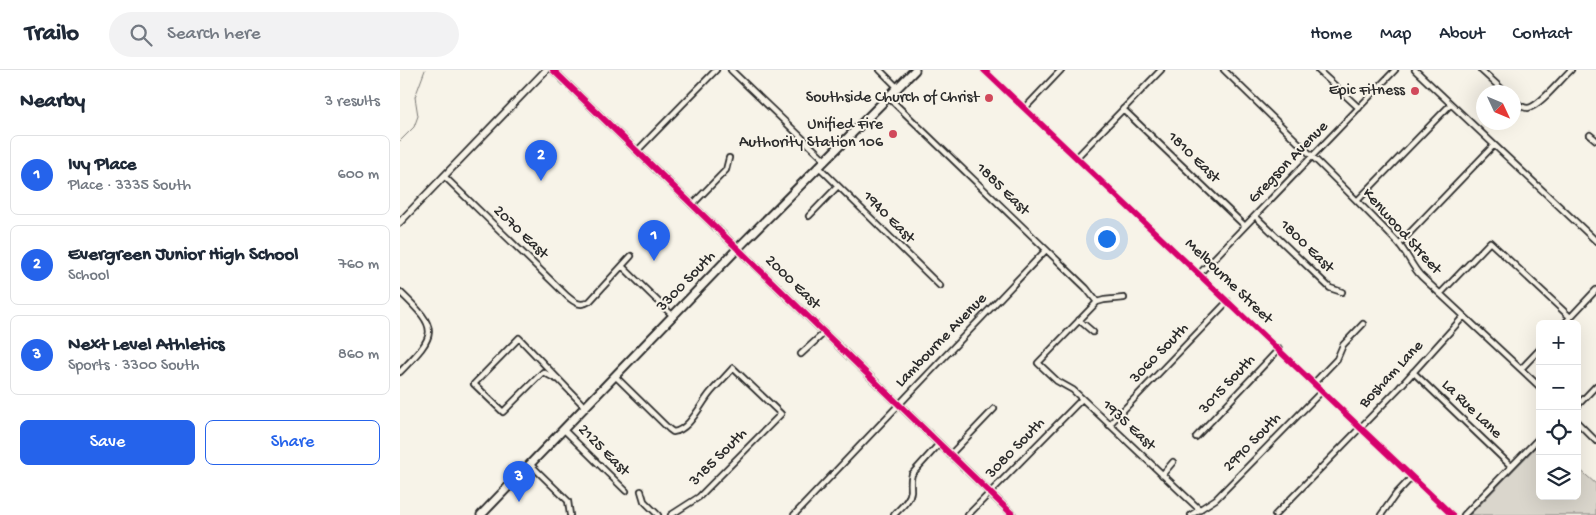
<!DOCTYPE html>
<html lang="en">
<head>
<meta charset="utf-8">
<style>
  body { margin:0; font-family:"Gochi Hand",sans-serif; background:#f2f2f3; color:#1f2937 }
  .controls { position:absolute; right:15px; bottom:15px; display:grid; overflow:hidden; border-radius:8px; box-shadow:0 5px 20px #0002 }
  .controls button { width:45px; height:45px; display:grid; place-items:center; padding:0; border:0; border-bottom:1px solid #e0e1e3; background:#fff; color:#1f2937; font:25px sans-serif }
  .compass { position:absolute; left:1076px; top:15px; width:45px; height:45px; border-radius:50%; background:#fff; box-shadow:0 5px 20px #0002; rotate:134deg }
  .you { position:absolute; left:706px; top:168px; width:18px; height:18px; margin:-12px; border:4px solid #fff; border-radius:50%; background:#1a73e8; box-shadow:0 0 0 8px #1a73e833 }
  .badge { display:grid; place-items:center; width:32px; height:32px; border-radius:50%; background:#2563eb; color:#fff; font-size:16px; font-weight:700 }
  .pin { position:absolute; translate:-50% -41px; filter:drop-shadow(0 1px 2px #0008) }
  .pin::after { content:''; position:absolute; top:26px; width:18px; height:15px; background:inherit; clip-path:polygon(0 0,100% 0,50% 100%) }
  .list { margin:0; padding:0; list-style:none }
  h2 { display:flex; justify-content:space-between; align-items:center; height:65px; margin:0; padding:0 20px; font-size:21px }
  h2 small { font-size:16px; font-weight:400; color:#747a83 }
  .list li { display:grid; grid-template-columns:32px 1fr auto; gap:15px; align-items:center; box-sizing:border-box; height:80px; margin:0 10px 10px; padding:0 10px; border:1px solid #e0e1e3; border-radius:8px }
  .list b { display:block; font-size:19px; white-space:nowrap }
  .list p { margin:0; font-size:16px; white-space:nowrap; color:#747a83 }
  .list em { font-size:16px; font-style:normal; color:#747a83 }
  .actions { display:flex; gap:10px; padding:15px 20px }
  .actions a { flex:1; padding:11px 0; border:1px solid #2563eb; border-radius:8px; text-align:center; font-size:18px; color:#2563eb }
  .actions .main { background:#2563eb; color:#fff }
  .icon { flex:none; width:28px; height:28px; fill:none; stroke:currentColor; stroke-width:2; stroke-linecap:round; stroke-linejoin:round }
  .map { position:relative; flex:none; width:1196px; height:445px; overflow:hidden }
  header { display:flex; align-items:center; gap:30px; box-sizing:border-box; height:70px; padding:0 25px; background:#fff; border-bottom:1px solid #e0e1e3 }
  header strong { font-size:24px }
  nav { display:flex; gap:28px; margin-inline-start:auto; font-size:18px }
  .search { width:350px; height:45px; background:#f2f2f3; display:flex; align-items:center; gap:12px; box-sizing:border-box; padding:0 18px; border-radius:28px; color:#747a83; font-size:19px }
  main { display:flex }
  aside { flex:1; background:#fff }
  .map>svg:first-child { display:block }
  .green { fill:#dad6cc; stroke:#82807c }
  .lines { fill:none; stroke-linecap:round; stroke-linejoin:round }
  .stream { stroke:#7a7874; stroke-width:1 }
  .minor-casing { stroke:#2b2b2b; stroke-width:8 }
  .tertiary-casing { stroke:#2b2b2b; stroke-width:9 }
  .primary-casing { stroke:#2b2b2b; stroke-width:11 }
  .minor { stroke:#f7f3e8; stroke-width:4.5 }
  .tertiary { stroke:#f7f3e8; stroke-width:5.5 }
  .primary { stroke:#f7f3e8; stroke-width:7 }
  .cycleway-casing { stroke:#f7f3e8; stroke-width:9 }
  .cycleway { stroke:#d6006c; stroke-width:6 }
  .poi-dot { fill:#d1495b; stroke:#f7f3e8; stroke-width:2 }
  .labels { text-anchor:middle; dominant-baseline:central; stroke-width:4; stroke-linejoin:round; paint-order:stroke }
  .poi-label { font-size:16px; fill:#2b2b2b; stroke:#f7f3e8; text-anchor:end }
  .street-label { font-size:16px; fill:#2b2b2b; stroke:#f7f3e8 }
</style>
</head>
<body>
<header>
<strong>Trailo</strong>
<div class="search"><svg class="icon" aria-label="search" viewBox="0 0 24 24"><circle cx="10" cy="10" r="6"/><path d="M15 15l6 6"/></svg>Search here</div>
<nav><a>Home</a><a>Map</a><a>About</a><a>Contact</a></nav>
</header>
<main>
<aside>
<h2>Nearby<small>3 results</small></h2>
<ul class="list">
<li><span class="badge">1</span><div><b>Ivy Place</b><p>Place · 3335 South</p></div><em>600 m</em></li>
<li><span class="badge">2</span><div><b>Evergreen Junior High School</b><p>School</p></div><em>760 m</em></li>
<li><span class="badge">3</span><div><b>Next Level Athletics</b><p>Sports · 3300 South</p></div><em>860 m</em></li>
</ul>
<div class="actions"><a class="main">Save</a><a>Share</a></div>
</aside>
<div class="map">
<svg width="1196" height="445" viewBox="0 0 1196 445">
  <rect width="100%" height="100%" fill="#f7f3e8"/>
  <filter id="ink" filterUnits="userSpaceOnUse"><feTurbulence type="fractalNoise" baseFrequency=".02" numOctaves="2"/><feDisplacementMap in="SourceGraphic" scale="10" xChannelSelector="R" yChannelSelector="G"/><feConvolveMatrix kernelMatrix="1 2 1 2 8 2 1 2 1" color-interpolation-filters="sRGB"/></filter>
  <g filter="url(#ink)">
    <path class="green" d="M1140,373V426H1177V397L1196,414V445H1070Z"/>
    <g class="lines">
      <path class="stream" d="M0,71L14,57L18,46L15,27L25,0"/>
      <defs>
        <path id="minor" d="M331,0L425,90
          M480,0L497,17
          M584,0L1052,445
          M824,0C882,57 941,113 997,172C1007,182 1011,196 1021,206L1140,317
          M918,0L959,38
          M1015,0L1196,171
          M1081,0L1105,22
          M488,27L686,218L697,232
          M1114,31C1118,34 1122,38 1128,38C1139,37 1162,8 1171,0
          M625,38L661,0
          M723,39L845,156
          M1190,65L1196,70
          M237,81L316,0
          M677,87L761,0
          M419,97L540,216
          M44,106L167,226C175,233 181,237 190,231L231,186
          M957,131L1051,34
          M292,135L326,100L329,88
          M409,146L438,116
          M855,146L930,218L942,222
          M999,174L1094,75
          M222,196L273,246
          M800,203L995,0
          M0,222C40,260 37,264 0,302
          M1040,224L1090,172L1170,247
          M724,228L704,230L697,232L638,293L657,311L673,320L800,440
          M679,250L693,262
          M1164,254L1196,220
          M401,284L424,263
          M1121,299L1140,279
          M1013,302L1111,396
          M215,306L269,359L273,362C290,360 301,333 311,322C318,314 326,306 333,298L381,344L299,427L271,445
          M156,309L143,302L103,342L74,314L119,268L185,337
          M914,313L937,289L943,275L963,254
          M1177,336L1196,316
          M1177,352L1196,371
          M709,355L828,231
          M163,359L226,421
          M796,367L879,279
          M550,385L594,339
          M130,394L168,431L170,445
          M762,405L773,392
          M241,421L244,431L258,445
          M394,445L646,180
          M494,445C500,438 510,431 511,421C511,415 510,410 512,404L539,374
          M568,445L682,329
          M791,445L816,429L922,321
          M875,445L999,318L1064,246
          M981,445L996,424L1012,407
          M1064,445L1140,367"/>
        <path id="tertiary" d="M153,0L613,445
          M0,152L146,0"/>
        <path id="primary" d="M81,445L342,174L515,0"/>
      </defs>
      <use href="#minor" class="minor-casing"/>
      <use href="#tertiary" class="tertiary-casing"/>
      <use href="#primary" class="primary-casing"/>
      <use href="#minor" class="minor"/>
      <use href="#tertiary" class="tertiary"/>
      <use href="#primary" class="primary"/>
      <defs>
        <path id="cycleway" d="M153,0L613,445
          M584,0L1052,445"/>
      </defs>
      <use href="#cycleway" class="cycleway-casing"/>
      <use href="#cycleway" class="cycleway"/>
    </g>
  </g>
  <g class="poi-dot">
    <circle cx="1015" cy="21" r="5"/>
    <circle cx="589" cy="28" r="5"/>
    <circle cx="493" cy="64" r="5"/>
  </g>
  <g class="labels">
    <g class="poi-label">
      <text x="1005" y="21">Epic Fitness</text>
      <text x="579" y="28">Southside Church of Christ</text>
      <text x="483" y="55">Unified Fire<tspan x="483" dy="18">Authority Station 106</tspan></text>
    </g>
    <g class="street-label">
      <text transform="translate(793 88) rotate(44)">1810 East</text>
      <text transform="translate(889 93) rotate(-46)">Gregson Avenue</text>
      <text transform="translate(602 120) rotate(44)">1885 East</text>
      <text transform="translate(488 148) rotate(45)">1940 East</text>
      <text transform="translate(1001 162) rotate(48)">Kenwood Street</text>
      <text transform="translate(120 163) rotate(44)">2070 East</text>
      <text transform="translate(906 177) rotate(44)">1800 East</text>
      <text transform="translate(287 212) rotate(-46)">3300 South</text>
      <text transform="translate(828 212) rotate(44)">Melbourne Street</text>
      <text transform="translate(392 213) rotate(44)">2000 East</text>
      <text transform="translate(542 271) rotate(-46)">Lambourne Avenue</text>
      <text transform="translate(760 284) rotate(-46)">3060 South</text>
      <text transform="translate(992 305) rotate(-47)">Bosham Lane</text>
      <text transform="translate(828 315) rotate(-47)">3015 South</text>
      <text transform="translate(1071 340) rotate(44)">La Rue Lane</text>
      <text transform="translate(728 356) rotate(43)">1935 East</text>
      <text transform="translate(853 373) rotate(-46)">2990 South</text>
      <text transform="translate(616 379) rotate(-46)">3080 South</text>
      <text transform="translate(203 381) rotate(45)">2125 East</text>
      <text transform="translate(319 388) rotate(-45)">3185 South</text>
    </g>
  </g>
</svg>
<div class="controls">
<button>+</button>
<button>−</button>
<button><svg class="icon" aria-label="locate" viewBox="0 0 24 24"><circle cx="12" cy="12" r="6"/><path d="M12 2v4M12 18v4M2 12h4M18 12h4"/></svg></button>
<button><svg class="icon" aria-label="layers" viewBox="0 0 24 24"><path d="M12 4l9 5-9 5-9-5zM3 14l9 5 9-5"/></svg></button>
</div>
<svg class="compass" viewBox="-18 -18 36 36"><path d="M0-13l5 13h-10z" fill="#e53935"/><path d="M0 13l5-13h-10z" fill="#747a83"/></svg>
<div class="you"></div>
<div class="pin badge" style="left:254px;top:191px">1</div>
<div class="pin badge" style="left:141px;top:111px">2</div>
<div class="pin badge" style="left:119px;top:432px">3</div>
</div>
</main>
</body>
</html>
